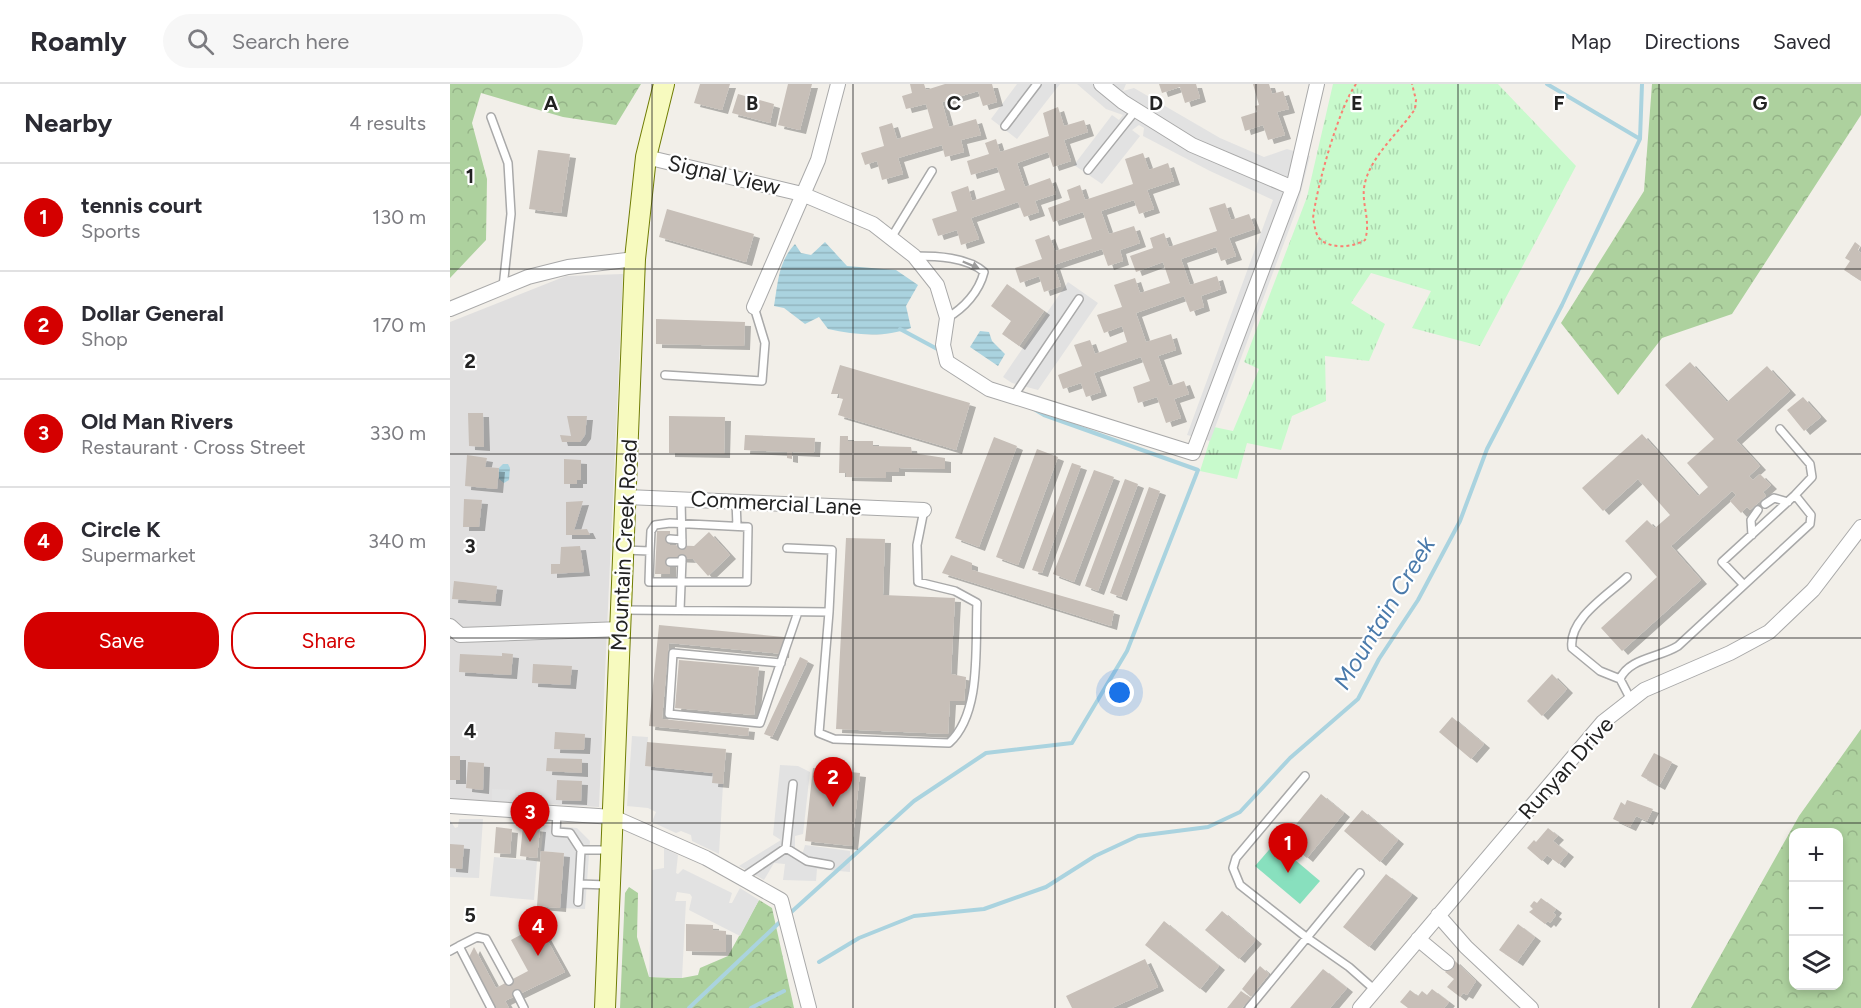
<!DOCTYPE html>
<html lang="en">
<head>
<meta charset="utf-8">
<style>
  body { margin:0; font-family:Figtree,sans-serif; background:#f7f7f7; color:#2b2b33 }
  .controls { position:absolute; right:18px; bottom:18px; display:grid; overflow:hidden; border-radius:12px; box-shadow:0 3px 9px #0003 }
  .controls button { width:54px; height:54px; display:grid; place-items:center; padding:0; border:0; border-bottom:2px solid #e1e1e2; background:#fff; color:#2b2b33; font:30px sans-serif }
  .you { position:absolute; left:670px; top:609px; width:21px; height:21px; margin:-15px; border:4px solid #fff; border-radius:50%; background:#1a73e8; box-shadow:0 0 0 9px #1a73e833 }
  .badge { display:grid; place-items:center; width:39px; height:39px; border-radius:50%; background:#d40000; color:#fff; font-size:20px; font-weight:700 }
  .pin { position:absolute; translate:-50% -50px; filter:drop-shadow(0 2px 3px #0008) }
  .pin::after { content:''; position:absolute; top:32px; width:21px; height:18px; background:inherit; clip-path:polygon(0 0,100% 0,50% 100%) }
  .list { margin:0; padding:0; list-style:none }
  h2 { display:flex; justify-content:space-between; align-items:center; height:78px; margin:0; padding:0 24px; font-size:26px }
  h2 small { font-size:20px; font-weight:400; color:#7c7c81 }
  .list li { display:grid; grid-template-columns:39px 1fr auto; gap:18px; align-items:center; box-sizing:border-box; height:108px; padding:0 24px; border-top:2px solid #e1e1e2 }
  .list b { display:block; font-size:22px; white-space:nowrap }
  .list p { margin:0; font-size:20px; white-space:nowrap; color:#7c7c81 }
  .list em { font-size:20px; font-style:normal; color:#7c7c81 }
  .actions { display:flex; gap:12px; padding:18px 24px }
  .actions a { flex:1; padding:14px 0; border:2px solid #d40000; border-radius:24px; text-align:center; font-size:21px; color:#d40000 }
  .actions .main { background:#d40000; color:#fff }
  .icon { flex:none; width:33px; height:33px; fill:none; stroke:currentColor; stroke-width:2; stroke-linecap:round; stroke-linejoin:round }
  .map { position:relative; flex:none; width:1411px; height:924px; overflow:hidden }
  header { display:flex; align-items:center; gap:36px; box-sizing:border-box; height:84px; padding:0 30px; background:#fff; border-bottom:2px solid #e1e1e2 }
  header strong { font-size:28px }
  nav { display:flex; gap:33px; margin-inline-start:auto; font-size:21px }
  .search { width:420px; height:54px; background:#f7f7f7; display:flex; align-items:center; gap:15px; box-sizing:border-box; padding:0 21px; border-radius:33px; color:#7c7c81; font-size:22px }
  main { display:flex }
  aside { flex:1; background:#fff }
  .map>svg:first-child { display:block }
  .residential { fill:#e0dfdf }
  .forest { fill:url(#forest-crowns); fill-rule:evenodd }
  .park { fill:url(#park-tufts) }
  .pitch { fill:#88e0be }
  .parking { fill:#e2e2e2 }
  .water { fill:url(#water-rules) }
  .lines { fill:none; stroke-linecap:round; stroke-linejoin:round }
  .stream { stroke:#aad3df; stroke-width:4 }
  .building { fill:#c7bfb8; filter:url(#shadow) }
  .service-casing { stroke:#a9a9a9; stroke-width:10 }
  .minor-casing { stroke:#a9a9a9; stroke-width:16 }
  .secondary-casing { stroke:#707d05; stroke-width:22 }
  .path { stroke:#fa8072; stroke-width:2; stroke-dasharray:3 3; stroke-linecap:butt }
  .service { stroke:#fff; stroke-width:7 }
  .minor { stroke:#fff; stroke-width:14 }
  .secondary { stroke:#f7fabf; stroke-width:20 }
  .oneway { fill:#9c9c9c }
  .grid { fill:none; stroke:#222; stroke-width:1.5; stroke-opacity:0.55 }
  .labels { text-anchor:middle; dominant-baseline:central; stroke-width:4.5; stroke-linejoin:round; paint-order:stroke }
  .street-label { font-size:22px; fill:#222; stroke:#fff }
  .water-label { font-size:24px; font-style:italic; fill:#4a7aab; stroke:#fff }
  .grid-label { font-size:20px; text-anchor:middle; font-weight:bold; fill:#222; stroke:#fff; stroke-width:4.5; stroke-linejoin:round; paint-order:stroke }
</style>
</head>
<body>
<header>
<strong>Roamly</strong>
<div class="search"><svg class="icon" aria-label="search" viewBox="0 0 24 24"><circle cx="10" cy="10" r="6"/><path d="M15 15l6 6"/></svg>Search here</div>
<nav><a>Map</a><a>Directions</a><a>Saved</a></nav>
</header>
<main>
<aside>
<h2>Nearby<small>4 results</small></h2>
<ul class="list">
<li><span class="badge">1</span><div><b>tennis court</b><p>Sports</p></div><em>130 m</em></li>
<li><span class="badge">2</span><div><b>Dollar General</b><p>Shop</p></div><em>170 m</em></li>
<li><span class="badge">3</span><div><b>Old Man Rivers</b><p>Restaurant · Cross Street</p></div><em>330 m</em></li>
<li><span class="badge">4</span><div><b>Circle K</b><p>Supermarket</p></div><em>340 m</em></li>
</ul>
<div class="actions"><a class="main">Save</a><a>Share</a></div>
</aside>
<div class="map">
<svg width="1411" height="924" viewBox="0 0 1411 924">
  <defs>
    <pattern id="forest-crowns" width="20" height="18" patternUnits="userSpaceOnUse" patternTransform="scale(1.5)"><rect width="20" height="18" fill="#add19e"/><path d="M2 6a3 3 0 1 1 6 0M12 15a3 3 0 1 1 6 0" fill="none" stroke="#95b388"/></pattern>
    <pattern id="park-tufts" width="24" height="20" patternUnits="userSpaceOnUse" patternTransform="scale(1.5)"><rect width="24" height="20" fill="#c8facc"/><path d="M3 7l-1-3M5 7V3M7 7l1-3M15 17l-1-3M17 17v-4M19 17l1-3" fill="none" stroke="#acd6af"/></pattern>
    <pattern id="water-rules" width="6" height="5" patternUnits="userSpaceOnUse" patternTransform="scale(1.5)"><rect width="6" height="5" fill="#aad3df"/><path d="M0 2.5h6" fill="none" stroke="#92b5bf"/></pattern>
    <filter id="shadow"><feDropShadow dx="6" dy="4" stdDeviation="0" flood-color="#0004"/></filter>
  </defs>
  <rect width="100%" height="100%" fill="#f2efe9"/>
  <path class="residential" d="M173,190L149,723L0,715V238L116,192Z"/>
  <path class="forest" d="M0,0H191L166,41L113,33L31,9L22,39L37,95L36,156L0,194Z
    M1202,0H1411V31L1282,230L1212,254L1168,311L1111,239L1194,107Z
    M1411,645V924H1241L1349,732ZM1344,748H1388V902H1344Z
    M179,803L188,809L187,853L199,893L232,894L248,891L250,884L278,872L309,816L322,824L344,924H170L175,809Z"/>
  <path class="park" d="M883,0H1048L1126,82L1030,262L962,244L981,207L921,189L901,219L935,240L919,277L875,272L876,317L842,332L831,366L797,359L787,395L750,387L764,343L783,347L809,285L794,278L857,113Z"/>
  <path class="pitch" d="M825,759L870,797L850,820L805,782Z"/>
  <path class="parking" d="M567,0H610L567,55L541,35Z
    M627,0H676L673,7L684,4L770,54L814,73L837,65L860,72L846,127L760,357L737,351L823,116L760,87L693,52L694,44L689,41L682,46L690,52L652,100L624,81L662,31L669,36L673,31L656,25Z
    M618,198L648,219L588,306L562,299L553,293Z
    M182,652L198,653L195,682L263,689V698L273,700L269,770L242,757L241,751L231,747L226,749L202,738L206,728L198,724L177,722Z
    M330,681L348,682L360,688L353,750L345,752V764L349,770L353,768L355,761L400,767V788L367,785L366,797L333,796L335,780L324,779L314,796L289,782L331,756L323,751Z
    M42,705L65,706V718L42,716Z
    M9,735H33L29,794L0,793V736L5,744L8,743Z
    M94,741L127,744L140,757L135,825L110,824L114,769L91,767Z
    M214,764L228,771L226,789L228,790L233,785L282,809L279,819H282L290,804L309,816L290,852L239,826L242,813L240,810L227,808L225,817H236L232,894L199,893L202,786L214,784Z
    M44,773L87,777L84,816L40,812Z"/>
  <path class="water" d="M375,158L397,182L446,186L468,201L456,222L461,244C433,254 406,251 378,245L369,233L355,240L334,224L324,222C328,199 328,178 345,160L351,169L361,171Z
    M530,247L539,248L542,257L555,270L548,282L520,263Z
    M53,380H58L60,384L59,396L54,399L49,395V384Z"/>
  <g class="lines">
    <path class="stream" d="M1097,0L1190,55
      M450,245L491,267
      M338,831L464,717L536,669L622,659L677,567L748,386L594,331L584,325
      M369,878L409,854L464,832L534,825L596,803L645,772L688,752L758,743L790,728L840,674L908,615L929,575L968,516L1010,437L1037,365L1112,221L1190,55L1192,0
      M239,924L332,836
      M301,924L334,907"/>
  </g>
  <path class="building" d="M250,0H280L272,26L244,19Z
    M338,0H362L350,46L328,41Z
    M460,0H474L476,6L495,0H542L547,18L533,22L528,7L492,18L499,43L526,35L531,51L511,56L514,68L495,73L492,61L448,74L453,90L432,96L427,77L415,81L411,69L434,62L429,43L442,39L447,55L483,44L476,20L456,25L452,12L462,9Z
    M709,0H746L750,14L735,19L730,3L712,9Z
    M803,0H819L822,10L833,7L839,25L827,28L835,51L818,56L813,41L795,47L791,33L807,28L805,22L809,21Z
    M288,10L324,20L320,39L282,29Z
    M608,23L614,42L634,36L638,48L614,56L621,77L603,83L598,68L567,79L575,103L600,94L606,110L585,117L589,128L574,133L568,118L521,134L529,155L511,161L507,146L488,152L482,135L507,127L501,108L518,102L522,117L555,106L547,83L521,91L517,77L539,70L535,59L546,55L550,68L599,52L593,29Z
    M88,66L120,70L111,129L79,125Z
    M693,69L699,86L718,79L724,97L697,106L704,125L689,130L684,116L651,127L659,150L684,142L690,159L670,166L673,177L658,182L652,165L604,181L611,202L594,208L589,192L570,199L565,184L592,175L585,156L599,151L605,167L642,155L633,128L603,138L598,124L620,116L617,106L630,101L635,116L683,100L675,75Z
    M775,119L781,136L799,130L805,145L779,154L786,172L771,177L766,163L731,175L740,201L767,192L771,205L751,212L754,223L740,228L734,212L686,229L696,258L721,250L726,266L708,272L719,302L734,297L739,310L724,315L731,334L716,339L707,313L688,319L683,303L700,297L691,273L644,289L651,308L636,313L631,299L613,305L608,291L632,282L624,261L640,256L645,270L677,258L672,242L654,249L647,231L672,223L664,201L685,194L690,209L720,199L713,178L686,188L680,172L703,164L700,154L714,149L719,163L767,147L759,124Z
    M217,125L304,150L296,178L209,153Z
    M1405,158L1410,162L1408,166L1411,169V197L1394,186L1400,177L1395,174Z
    M557,200L594,227L569,262L552,250L561,237L541,222Z
    M206,235L295,238L294,262L206,260Z
    M1240,278L1277,318L1317,282L1340,307L1286,356L1310,382L1299,392L1303,396L1310,390L1321,401L1313,408L1316,412L1300,426L1297,423L1291,429L1280,417L1286,411L1282,407L1221,462L1251,496L1172,567L1151,544L1207,493L1175,457L1197,436L1205,444L1220,431L1188,395L1153,427L1132,404L1192,350L1248,412L1258,403L1237,379L1264,355L1215,301Z
    M390,281L520,319L506,366L388,331L393,315L389,314L390,310H381Z
    M1353,313L1371,333L1354,347L1337,326Z
    M18,329H33L34,363L19,362Z
    M117,332H137L135,351L130,358H112L110,351L121,352Z
    M219,332L275,333L274,370L219,369Z
    M295,351L365,354L364,369L342,368V375L337,374V368L294,366Z
    M390,352H398V357H423V362L461,363L462,369L495,374V385L449,384V388H436V394L396,393V389H389Z
    M544,353L567,362L529,463L505,454Z
    M587,365L608,373L568,481L546,473Z
    M17,371L37,374L35,383L49,384L47,405L15,402Z
    M114,375L131,376V396H127V400H114Z
    M622,379L631,382L592,489L582,486Z
    M644,386L664,393L624,498L603,490Z
    M675,395L688,400L648,507L635,502Z
    M699,403L710,407L671,513L660,509Z
    M14,415L32,416L29,443H13Z
    M133,417L124,446L137,445L140,451H116V418Z
    M207,447H220V461L244,462L259,448L280,471L258,492L243,475L220,474V490H205Z
    M396,454L435,455L433,511L505,514L501,590L516,593L514,617H500L498,650L386,645Z
    M130,462L134,488L101,490V480H110L111,463Z
    M501,471L522,479V486L664,527L661,542L492,489Z
    M4,497L47,502L45,518L2,515Z
    M209,541L334,553L333,570L219,559L212,635L299,644L298,652L199,642Z
    M52,569L63,570L61,591L9,588L10,570L52,572Z
    M350,573L358,577L322,653L314,650Z
    M229,576L309,583L304,631L225,624Z
    M83,580L122,582L120,601L82,599Z
    M1102,590L1117,605L1092,632L1077,617Z
    M1002,633L1034,660L1021,675L989,648Z
    M105,648L135,650L134,666L104,665Z
    M197,658L276,665L273,700L262,699L263,689L195,682Z
    M1204,669L1222,678L1209,702L1191,692Z
    M0,672H10V696H0Z
    M97,674L132,675V689L96,687Z
    M18,678L34,679L33,706L16,704Z
    M363,684L410,689L402,762L355,757Z
    M107,696L132,697L131,717L106,716Z
    M871,710L894,729L857,774L834,755Z
    M1177,716L1203,725L1197,737L1186,732L1180,743L1163,735L1171,718L1175,721Z
    M912,726L948,756L930,778L894,747Z
    M73,742L90,744L87,774L70,772Z
    M46,743L62,745L60,770L44,769Z
    M1098,744L1108,752L1103,757L1118,769L1109,780L1097,771L1092,777L1077,764L1084,756L1086,758Z
    M0,760L14,761L12,785L0,784Z
    M91,767L114,769L110,824L87,822Z
    M936,790L962,810L919,863L893,843Z
    M1091,814L1106,825L1103,829L1106,831L1100,839L1098,837L1095,840L1079,828L1083,825L1080,822L1084,817L1087,819Z
    M772,827L806,856L789,875L755,846Z
    M714,837L769,882L750,905L695,861Z
    M236,840L263,841V846L276,847V868L236,867Z
    M1068,840L1085,853L1067,878L1049,866Z
    M89,841L115,888L55,917L59,924H44L18,875L24,863L46,904L78,887L61,856Z
    M695,875L708,903L662,924H622L616,912Z
    M1004,876L1026,897L1017,911L1013,909L1010,913L997,903L1004,895L995,888Z
    M810,882L819,890L801,913L792,905Z
    M873,885L897,904L880,924H840Z
    M982,905L999,918L994,924H958L950,918L960,906L968,912L972,907L977,911Z
    M791,907L801,914L792,924H777Z"/>
  <g class="lines">
    <defs>
      <path id="service" d="M41,33L58,79L61,130L53,203
        M555,42L587,0
        M638,86L686,26
        M441,154L482,87
        M464,172C487,172 517,173 534,188C529,208 514,224 497,234
        M215,291L312,297L315,259L304,223
        M563,313L629,215
        M231,415L232,461
        M286,417L287,442
        M1315,420L1324,414L1338,418
        M1302,451L1301,436L1308,426
        M220,455L232,456
        M174,466L200,467L199,498H297L298,443L220,439L205,441L201,447L200,467
        M220,478H232
        M1293,500L1272,478L1345,411
        M173,526L379,528L382,466L337,464
        M230,526L232,475
        M379,528L369,649L384,655L499,659C532,629 525,562 527,519L505,507L468,498L467,461L474,426
        M331,579L223,569L219,630L310,639L348,528
        M1170,595L1150,587L1122,564C1118,535 1158,511 1177,493
        M1181,616L1170,595C1179,574 1209,574 1228,562L1360,440L1361,431L1345,411L1362,393L1360,380L1330,345
        M855,692L786,774L783,784L790,801L856,853L899,883L925,906
        M107,729L106,748L120,749L131,766L128,818
        M336,764L343,700
        M131,766H158
        M292,794L336,764L357,777L380,781
        M129,800L157,801
        M9,862L27,853L36,855L59,897
        M0,867L9,862L41,924
        M67,910L74,924
        M799,924L910,789"/>
      <path id="minor" d="M651,0L673,18L742,61L843,104
        M196,73L352,110L423,140L464,172L487,201L497,234L493,261L497,278L539,305L743,369L843,104L867,0
        M304,223L368,76L388,0
        M0,225L78,193L118,183L185,175
        M177,413L474,426
        M0,542L10,551L171,545
        M0,722L163,733L256,774L331,816L359,924
        M988,831L1016,863L1081,924
        M968,855L997,879
        M910,924L1153,638L1194,606L1280,569L1319,548L1363,506L1411,443"/>
      <path id="secondary" d="M155,924L185,175L196,73L214,0"/>
    </defs>
    <use href="#service" class="service-casing"/>
    <use href="#minor" class="minor-casing"/>
    <use href="#secondary" class="secondary-casing"/>
    <path class="path" d="M906,0C888,26 867,102 863,134C865,142 865,152 872,157C885,165 903,163 915,156C921,137 912,122 914,104C918,74 949,49 965,25L966,16L962,0"/>
    <use href="#service" class="service"/>
    <use href="#minor" class="minor"/>
    <use href="#secondary" class="secondary"/>
  </g>
  <defs><path id="oneway-solid" d="M-6-.8H1V-3.2L6.5 0L1 3.2V.8H-6Z" transform="scale(1.5)"/></defs>
  <use class="oneway" href="#oneway-solid" transform="translate(521 181) rotate(23)"/>
  <path class="grid" d="M202,0V924M403,0V924M605,0V924M806,0V924M1008,0V924M1209,0V924M0,185H1411M0,370H1411M0,554H1411M0,739H1411"/>
  <g class="labels">
    <g class="street-label">
      <text transform="translate(274 91) rotate(13)">Signal View</text>
      <text transform="translate(326 419) rotate(3)">Commercial Lane</text>
      <text transform="translate(174 461) rotate(-87)">Mountain Creek Road</text>
      <text transform="translate(1116 684) rotate(-48)">Runyan Drive</text>
    </g>
    <g class="water-label">
      <text transform="translate(934 529) rotate(-59)">Mountain Creek</text>
    </g>
  </g>
  <g class="grid-label">
    <text x="101" y="26">A</text>
    <text x="302" y="26">B</text>
    <text x="504" y="26">C</text>
    <text x="706" y="26">D</text>
    <text x="907" y="26">E</text>
    <text x="1109" y="26">F</text>
    <text x="1310" y="26">G</text>
    <text x="20" y="99">1</text>
    <text x="20" y="284">2</text>
    <text x="20" y="469">3</text>
    <text x="20" y="654">4</text>
    <text x="20" y="838">5</text>
  </g>
</svg>
<div class="controls">
<button>+</button>
<button>−</button>
<button><svg class="icon" aria-label="layers" viewBox="0 0 24 24"><path d="M12 4l9 5-9 5-9-5zM3 14l9 5 9-5"/></svg></button>
</div>
<div class="you"></div>
<div class="pin badge" style="left:838px;top:789px">1</div>
<div class="pin badge" style="left:383px;top:723px">2</div>
<div class="pin badge" style="left:80px;top:758px">3</div>
<div class="pin badge" style="left:88px;top:872px">4</div>
</div>
</main>
</body>
</html>
